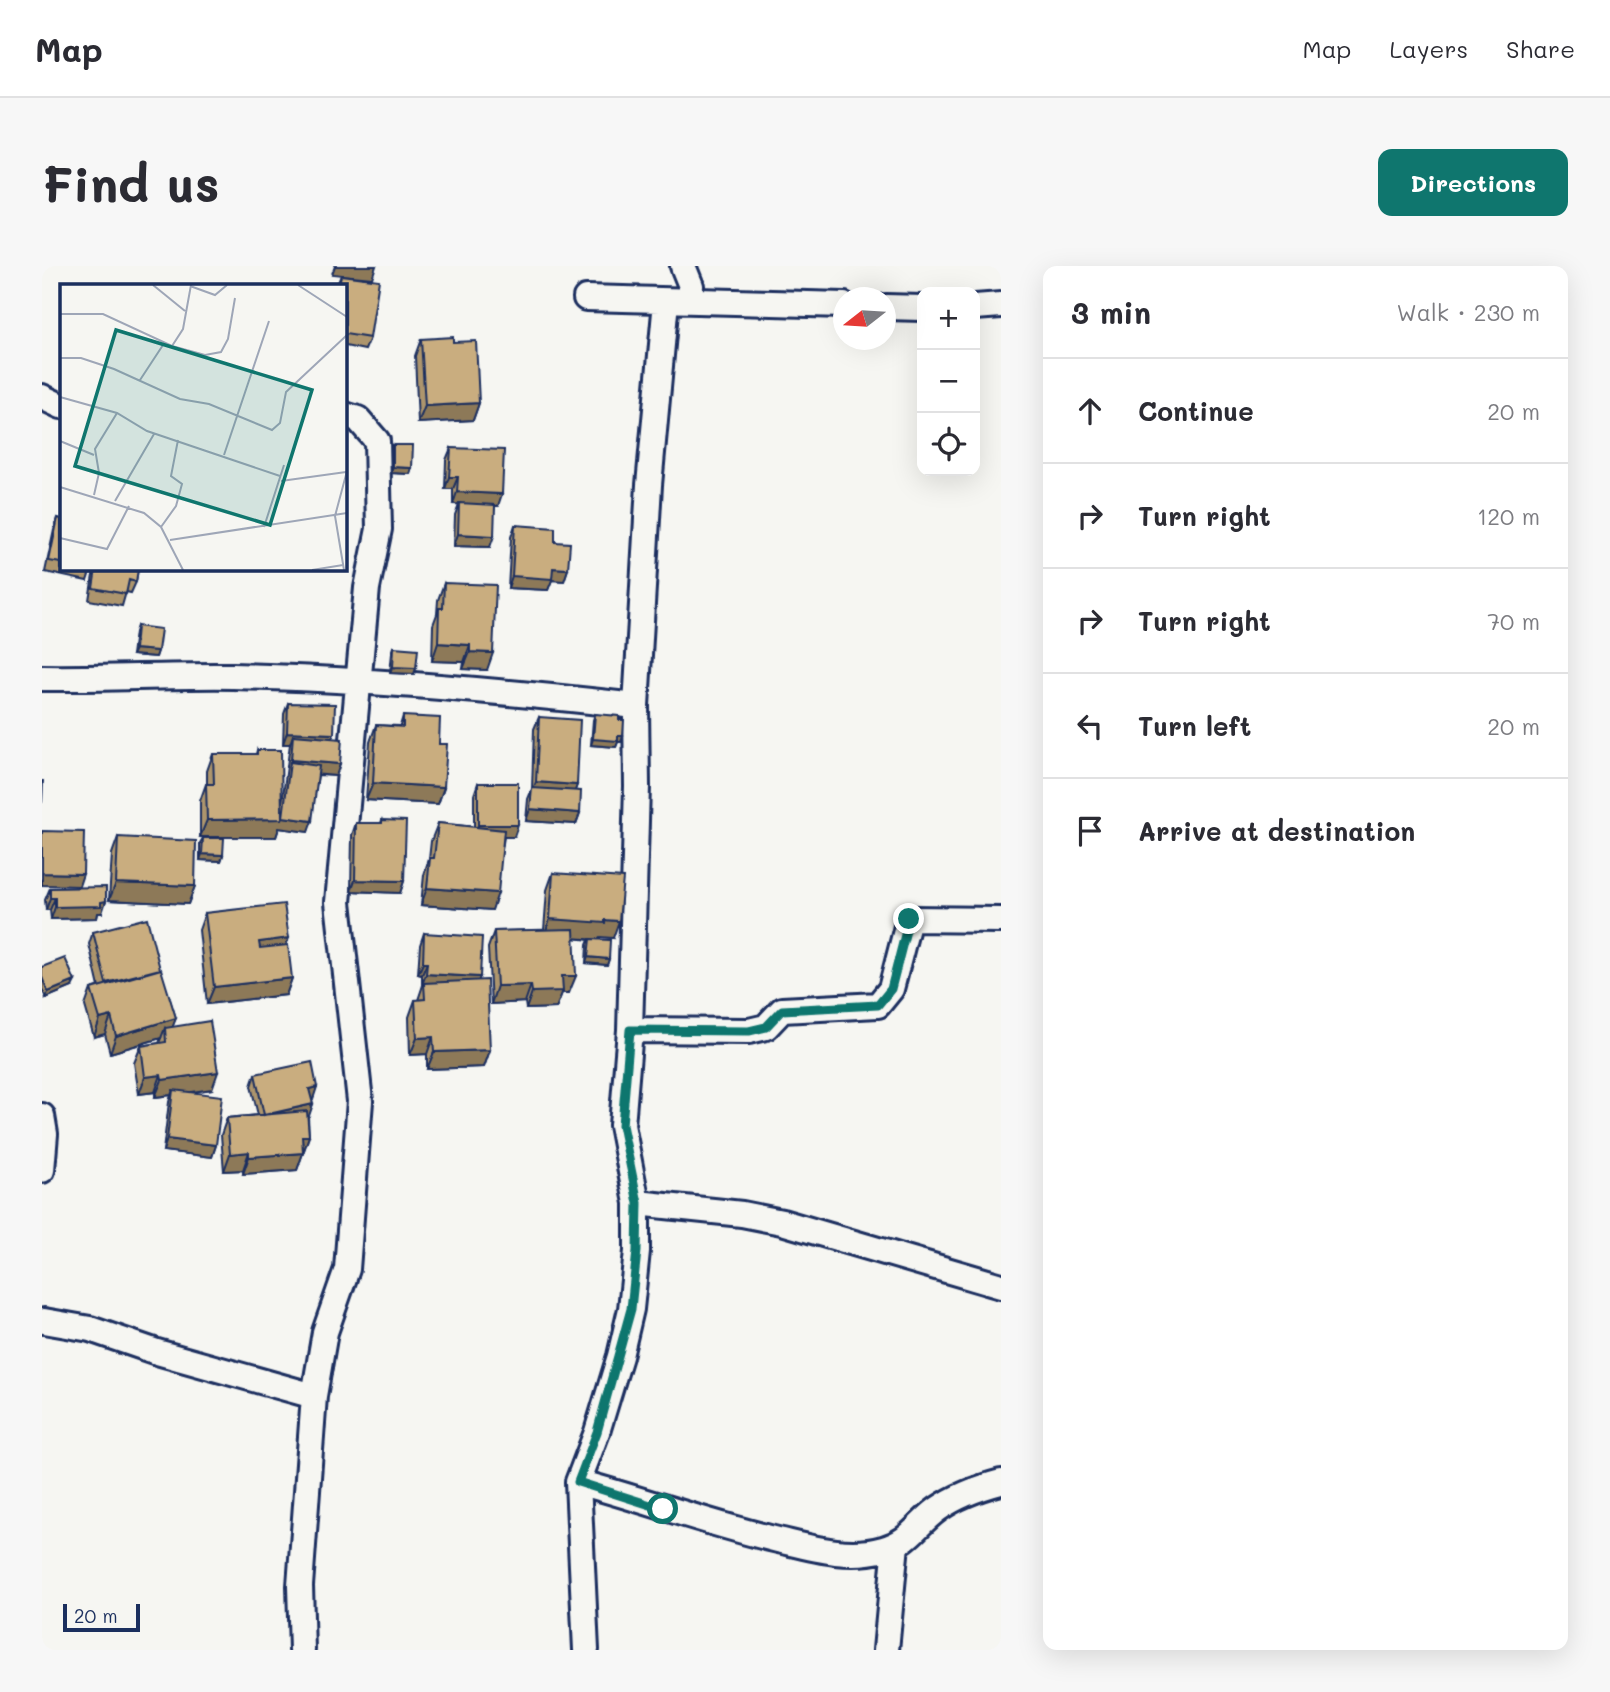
<!DOCTYPE html>
<html lang="en">
<head>
<meta charset="utf-8">
<style>
  body { margin:0; font-family:Mali,sans-serif; background:#f7f7f7; color:#2b2b33 }
  .controls { position:absolute; right:21px; top:21px; display:grid; overflow:hidden; border-radius:14px; box-shadow:0 7px 28px #0002 }
  .controls button { width:63px; height:63px; display:grid; place-items:center; padding:0; border:0; border-bottom:2px solid #e1e1e2; background:#fff; color:#2b2b33; font:35px sans-serif }
  .compass { position:absolute; left:791px; top:21px; width:63px; height:63px; border-radius:50%; background:#fff; box-shadow:0 7px 28px #0002; rotate:253deg }
  .scale { position:absolute; left:21px; bottom:18px; width:77px; box-sizing:border-box; padding-left:7px; border:4px solid #1b2f5e; border-top:0; font-size:19px; line-height:24px; white-space:nowrap; color:#1b2f5e; -webkit-text-stroke:5px #f6f6f2; paint-order:stroke }
  .stop { position:absolute; width:21px; height:21px; margin:-16px; border:5px solid #0f766e; border-radius:50%; background:#fff }
  .stop.end { background:#0f766e; border-color:#fff; box-shadow:0 2px 7px #0008 }
  .list { margin:0; padding:0; list-style:none }
  h2 { display:flex; justify-content:space-between; align-items:center; height:91px; margin:0; padding:0 28px; font-size:30px }
  h2 small { font-size:23px; font-weight:400; color:#7c7c81 }
  .list li { display:grid; grid-template-columns:46px 1fr auto; gap:21px; align-items:center; box-sizing:border-box; height:105px; padding:0 28px; border-top:2px solid #e1e1e2 }
  .list b { display:block; font-size:26px; white-space:nowrap }
  .list em { font-size:23px; font-style:normal; color:#7c7c81 }
  .icon { flex:none; width:38px; height:38px; fill:none; stroke:currentColor; stroke-width:2; stroke-linecap:round; stroke-linejoin:round }
  .map { position:relative; flex:none; width:959px; height:1384px; overflow:hidden; border-radius:14px }
  header { display:flex; align-items:center; gap:42px; box-sizing:border-box; height:98px; padding:0 35px; background:#fff; border-bottom:2px solid #e1e1e2 }
  header strong { font-size:33px }
  nav { display:flex; gap:38px; margin-inline-start:auto; font-size:24px }
  .intro { display:flex; align-items:center; justify-content:space-between; box-sizing:border-box; height:168px; padding:0 42px }
  h1 { margin:0; font-size:49px }
  .button { padding:18px 32px; border-radius:14px; background:#0f766e; color:#fff; font-size:24px; font-weight:700 }
  main { display:flex; gap:42px; padding:0 42px }
  aside { flex:1; background:#fff; border-radius:14px; box-shadow:0 7px 28px #0002 }
  .map>svg:first-child { display:block }
  .lines { fill:none; stroke-linecap:round; stroke-linejoin:round }
  .street-casing { stroke:#1b2f5e; stroke-width:30 }
  .street { stroke:#f6f6f2; stroke-width:24 }
  .wall { fill:#ad956d; stroke:#1b2f5e; stroke-width:2 }
  .shaded-wall { fill:#8d7959; stroke:#1b2f5e; stroke-width:2 }
  .building { fill:#c9ad7f; stroke:#1b2f5e; stroke-width:2 }
  .route { stroke:#0f766e; stroke-width:9 }
  .inset-road { fill:none; stroke:#9ea6b7; stroke-width:2 }
  .view { fill:#0f766e; fill-opacity:0.15; stroke:#0f766e; stroke-width:3.5 }
  .inset-edge { fill:none; stroke:#1b2f5e; stroke-width:3.5 }
</style>
</head>
<body>
<header>
<strong>Map</strong>
<nav><a>Map</a><a>Layers</a><a>Share</a></nav>
</header>
<div class="intro"><h1>Find us</h1><a class="button">Directions</a></div>
<main>
<div class="map">
<svg width="959" height="1384" viewBox="0 0 959 1384">
  <rect width="100%" height="100%" fill="#f6f6f2"/>
  <filter id="ink" filterUnits="userSpaceOnUse"><feTurbulence type="fractalNoise" baseFrequency=".0143" numOctaves="2"/><feDisplacementMap in="SourceGraphic" scale="14" xChannelSelector="R" yChannelSelector="G"/><feConvolveMatrix kernelMatrix="1 2 1 2 8 2 1 2 1" color-interpolation-filters="sRGB"/></filter>
  <g filter="url(#ink)">
    <g class="lines">
      <defs>
        <path id="street" d="M641,0L649,20
          M544,32L802,39
          M844,41L880,42
          M933,41L959,39
          M0,131L19,140
          M0,412C64,413 127,409 191,410C326,413 460,425 594,440
          M588,764L707,765L724,761L740,744L836,739L849,723L867,653L959,654
          M0,850L3,868L0,904
          M595,937L700,948L740,956L959,1020
          M2,1055L48,1063L115,1086L272,1130
          M536,1216C603,1234 668,1258 736,1274C770,1282 806,1293 841,1283C868,1276 875,1258 896,1243C916,1229 936,1222 959,1216
          M260,1384L258,1320L272,1130L283,1066L305,1003L318,835L296,636L325,322L337,263L335,175L316,153L303,149
          M544,1384L536,1216L555,1166L578,1090L589,1043L595,985V937L580,859L588,764L595,520L594,440L607,219L624,35
          M844,1384L854,1278"/>
      </defs>
      <use href="#street" class="street-casing"/>
      <use href="#street" class="street"/>
    </g>
    <path class="wall" d="M299,9L328,72L323,84L303,80V19H295Z
      M379,73L411,76L437,137L431,154L376,157L373,90Z
      M351,179L370,202L368,208L349,207V185Z
      M409,182L456,240H453L448,281L412,280L413,249L417,238H411V223H403L404,194Z
      M16,252L19,253V303H49L45,315L3,306L12,264Z
      M473,259L513,276L526,303L522,315L510,314L506,324L466,322L469,271Z
      M52,303H96L94,316L89,327L84,326L80,340L47,334Z
      M402,317L445,404L421,403L422,396L390,395L391,359L395,348L396,334Z
      M95,360L116,385L114,391L90,389L93,366Z
      M352,381L374,402L372,408L348,407L350,387Z
      M246,437L290,473L294,510L276,509L266,566L237,562L234,571H158V535L164,518H165V505L171,488H214L215,484L240,537L248,478H241L242,448Z
      M553,448L577,454L579,476H576L574,481L549,479L551,454Z
      M361,450L397,478L402,521L396,538L324,534L328,476L334,459L358,460Z
      M497,451L535,519L533,524L538,547L534,558L484,555L486,533L490,523L492,463Z
      M436,517L472,571H462L450,644L379,639L382,609L387,593L389,575L396,557L432,561V529Z
      M340,554L362,615L358,627L309,625L310,569L314,557H339Z
      M76,571L153,620L146,638L67,634L70,588Z
      M161,572L181,589L179,595L158,594V577Z
      M511,607L571,672L558,671L557,674L567,693L565,699L544,697L545,679L547,674L532,672L527,727H520L514,742L484,743L483,736L449,738L446,682L452,665L502,664L505,624Z
      M8,622L60,647H56L55,652L9,653L8,644H4L3,634Z
      M163,647L250,712L244,729L165,738L157,664Z
      M51,666L118,704L134,752L130,761L170,823L148,826L174,879L170,891L121,885L127,836L129,829L113,831V826L97,828L92,797L99,780L117,777L119,772L68,787L63,768L52,771L43,740L49,723L57,721L47,678Z
      M382,667L436,715L448,784L442,801L385,803V788L368,789L367,751L373,734H376L381,719H380V709L376,708L378,679Z
      M0,701L30,721L4,732L0,723Z
      M213,808L271,833H270L271,838L266,850L267,870L255,904L201,908V904L182,905L179,869L185,852L216,849L209,820Z"/>
    <path class="shaded-wall" d="M293,0H334L330,12L290,8Z
      M437,137L431,154L376,157L383,140Z
      M351,201L370,202L368,208L349,207Z
      M407,211H416L411,223H403Z
      M415,226L460,228L456,240L411,238Z
      M416,268L452,270L448,281L412,280Z
      M511,302L526,303L522,315L510,314L506,324L466,322L470,310Z
      M396,377L428,379L422,396L390,395Z
      M93,383L116,385L114,391L90,389Z
      M428,386L451,387L445,404L421,403Z
      M351,401L374,402L372,408L348,407Z
      M245,466L292,468L287,479L251,469L248,478H241Z
      M576,470H581L579,476H576L574,481L549,479L551,473Z
      M249,494L298,498L294,510L247,506Z
      M494,516L535,519L531,530L489,528Z
      M331,517L402,521L396,538L324,534Z
      M488,543L538,547L534,558L484,555Z
      M241,551L270,555L266,566L237,562L234,571H158L165,554L240,553Z
      M436,559H476L472,571H432Z
      M160,588L181,589L179,595L158,594Z
      M0,607L41,608L37,620L0,619Z
      M313,614L362,615L358,627L309,625Z
      M74,617L153,620L146,638L67,634Z
      M385,622L456,627L450,644L379,639Z
      M8,632H13L8,644H4Z
      M64,635L60,647H56L55,652L9,653L13,641Z
      M508,653L563,654L577,655L571,672L558,671L557,674L502,670Z
      M247,672L240,689L211,693L217,676Z
      M546,691L567,693L565,699L544,697Z
      M381,697H385L380,709L376,708Z
      M384,708L438,711L433,723L382,717L381,719H380Z
      M520,710H534L527,727H520L514,742L484,743L490,726Z
      M250,712L244,729L165,738L172,721Z
      M33,715L30,721L4,732L6,726Z
      M489,719L483,736L449,738L455,720Z
      M69,750L63,768L52,771L58,753Z
      M134,752L127,770L123,762L119,772L68,787L74,770Z
      M391,771L385,788L368,789L375,772Z
      M448,784L442,801L385,803L392,786Z
      M176,806L170,823L130,829L131,824L129,829L113,831L120,814Z
      M119,809L113,826L97,828L103,811Z
      M275,821L271,833L263,834L267,823Z
      M271,838L267,850L218,860L222,849Z
      M260,870H267L261,887Z
      M125,873L174,879L170,891L121,885Z
      M207,886L201,904L182,905L188,888Z
      M261,887L255,904L201,908L207,891Z"/>
    <path class="building" d="M299,9L337,14L328,72L303,68V19H297Z
      M411,71V76L434,75L437,137L383,140L379,73Z
      M351,179H371L370,202L351,201Z
      M409,182L462,184L460,228L415,226L416,211H407Z
      M417,237L453,239L452,270L416,268Z
      M16,252L19,253V297L7,295Z
      M473,259L513,262V276L528,277L526,303L511,302L510,313L470,310Z
      M54,303H96L94,316L87,314L84,328L51,322Z
      M402,317L454,319L451,387L428,386V379L396,377L397,342H401Z
      M95,360L119,363L116,385L93,383Z
      M352,381L376,383L374,402L351,401Z
      M246,437L293,438L292,468L245,466Z
      M553,448L577,450V454H582L581,470H576V475L551,473Z
      M361,450L398,452L397,478H405L402,521L331,517L334,459L361,461Z
      M497,451L538,454L535,519L494,516Z
      M251,469L300,473L298,498L249,494Z
      M215,484H239L240,553L165,554L164,518H172L171,488H215Z
      M248,496L277,500L270,555L241,551Z
      M0,515H1L0,537Z
      M436,517H476V559H436Z
      M490,522L539,525L538,547L488,543Z
      M340,554L364,555L362,615L313,614L314,557H340Z
      M396,557L462,564L456,627L385,622L388,592H392Z
      M0,565L42,566L41,608L0,607Z
      M76,571L154,575L153,620L74,617Z
      M161,572H182L181,589L160,588Z
      M511,607L581,612L577,655L563,654V657L508,653Z
      M64,621V635L59,636V640L13,641V632H8V622Z
      M242,638L247,672L217,676L218,682L246,679L250,712L172,721L163,647Z
      M105,652L118,703L64,717L51,666Z
      M532,663L534,710H520L521,725L490,726L489,719L455,720L452,665Z
      M382,667L440,671L438,711L384,708L385,697H381Z
      M548,673L568,674L567,693L546,691Z
      M23,692L33,715L6,726L0,711V701Z
      M119,703L134,752L74,770L69,750L58,753L49,723Z
      M445,714L448,784L392,786L391,771L375,772L373,734L383,733L382,717Z
      M168,755L176,806L120,814L119,809L103,811L99,780L124,776L123,762Z
      M270,796L275,821L267,823L271,838L222,849L213,808Z
      M131,824L180,830L174,879L125,873Z
      M265,845L267,870H260L261,887L207,891V886L188,888L185,852Z"/>
  </g>
  <g class="lines" filter="url(#ink)">
    <path class="route" d="M621,1243L536,1216L555,1166L589,1043L595,985L596,937L580,859L588,764L707,765L724,761L740,744L836,739L849,723L867,653"/>
  </g>
  <g transform="translate(18 18)">
    <rect width="287" height="287" fill="#f6f6f2"/>
    <path class="inset-road" d="M93,1L125,27M238,1L287,33M130,2L155,11L167,1M0,30H43L112,62L123,45L131,1M112,62L145,71L161,68L168,55L175,14M0,74H21L54,85L120,115L149,120L212,146L220,139L226,108L287,51M80,96L103,61M0,113L57,129L87,147L220,192M0,157L34,171M164,171L209,37M221,197L286,188M0,203L84,229L101,243L123,286M34,211L39,189L35,165L57,129M55,217L94,150M101,243L116,222L122,200L111,192L118,156M204,243L224,181M0,254L47,265L69,222M110,256L287,229M252,286L283,281M284,286L275,232L287,187"/>
    <path class="view" d="M56,46L252,106L210,241L15,182Z"/>
    <rect width="287" height="287" class="inset-edge"/>
  </g>
</svg>
<div class="controls">
<button>+</button>
<button>−</button>
<button><svg class="icon" aria-label="locate" viewBox="0 0 24 24"><circle cx="12" cy="12" r="6"/><path d="M12 2v4M12 18v4M2 12h4M18 12h4"/></svg></button>
</div>
<svg class="compass" viewBox="-18 -18 36 36"><path d="M0-13l5 13h-10z" fill="#e53935"/><path d="M0 13l5-13h-10z" fill="#7c7c81"/></svg>
<div class="scale">20 m</div>
<div class="stop" style="left:621px;top:1243px"></div>
<div class="stop end" style="left:867px;top:653px"></div>
</div>
<aside>
<h2>3 min<small>Walk · 230 m</small></h2>
<ul class="list">
<li><svg class="icon" aria-label="ahead" viewBox="0 0 24 24"><path d="M12 20V5M6 11l6-6 6 6"/></svg><div><b>Continue</b></div><em>20 m</em></li>
<li><svg class="icon" aria-label="right" viewBox="0 0 24 24"><path d="M7 20v-9h11M14 6l5 5-5 5"/></svg><div><b>Turn right</b></div><em>120 m</em></li>
<li><svg class="icon" aria-label="right" viewBox="0 0 24 24"><path d="M7 20v-9h11M14 6l5 5-5 5"/></svg><div><b>Turn right</b></div><em>70 m</em></li>
<li><svg class="icon" aria-label="left" viewBox="0 0 24 24"><path d="M17 20v-9H6M10 6l-5 5 5 5"/></svg><div><b>Turn left</b></div><em>20 m</em></li>
<li><svg class="icon" aria-label="arrive" viewBox="0 0 24 24"><path d="M6 21V4h12l-3 4 3 4H6"/></svg><div><b>Arrive at destination</b></div></li>
</ul>
</aside>
</main>
</body>
</html>
